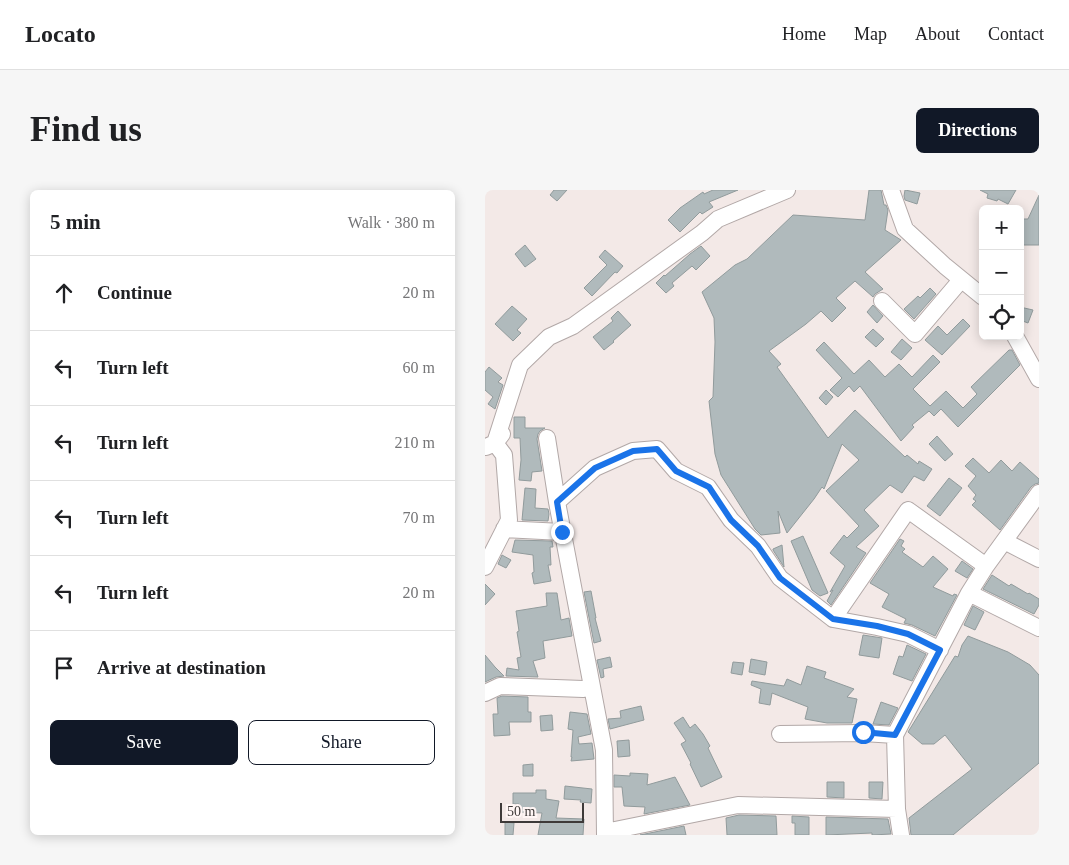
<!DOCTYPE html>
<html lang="en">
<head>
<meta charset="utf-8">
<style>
  body { margin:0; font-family:"Times New Roman",serif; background:#f6f6f6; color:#202124 }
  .controls { position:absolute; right:15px; top:15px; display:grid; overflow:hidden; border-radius:8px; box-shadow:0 2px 12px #0003 }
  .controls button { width:45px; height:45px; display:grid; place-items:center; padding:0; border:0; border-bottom:1px solid #e0e0e0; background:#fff; color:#202124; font:25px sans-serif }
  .scale { position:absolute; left:15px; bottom:12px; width:84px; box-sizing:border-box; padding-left:5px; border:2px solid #3e3a39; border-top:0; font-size:14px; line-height:18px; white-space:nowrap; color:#3e3a39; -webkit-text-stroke:4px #fff6f5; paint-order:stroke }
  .stop { position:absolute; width:15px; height:15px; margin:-11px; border:4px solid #1a73e8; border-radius:50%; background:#fff }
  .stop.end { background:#1a73e8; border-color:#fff; box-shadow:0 1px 5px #0008 }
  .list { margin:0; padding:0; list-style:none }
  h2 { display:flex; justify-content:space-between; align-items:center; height:65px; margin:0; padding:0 20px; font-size:21px }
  h2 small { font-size:16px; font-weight:400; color:#757577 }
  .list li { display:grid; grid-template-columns:32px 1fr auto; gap:15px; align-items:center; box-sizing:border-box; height:75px; padding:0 20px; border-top:1px solid #e0e0e0 }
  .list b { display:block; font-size:19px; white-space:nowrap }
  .list em { font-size:16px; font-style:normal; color:#757577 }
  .actions { display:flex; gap:10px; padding:15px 20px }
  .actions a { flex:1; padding:11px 0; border:1px solid #111827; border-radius:8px; text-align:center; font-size:18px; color:#111827 }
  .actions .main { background:#111827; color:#fff }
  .icon { flex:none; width:28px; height:28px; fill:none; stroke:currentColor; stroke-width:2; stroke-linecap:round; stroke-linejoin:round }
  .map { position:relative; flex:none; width:554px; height:645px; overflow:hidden; border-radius:8px }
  header { display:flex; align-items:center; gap:30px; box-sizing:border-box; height:70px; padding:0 25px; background:#fff; border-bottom:1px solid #e0e0e0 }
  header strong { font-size:24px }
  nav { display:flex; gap:28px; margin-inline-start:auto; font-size:18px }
  .intro { display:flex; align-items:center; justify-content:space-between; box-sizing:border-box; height:120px; padding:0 30px }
  h1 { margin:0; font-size:35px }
  .button { padding:12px 22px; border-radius:8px; background:#111827; color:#fff; font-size:18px; font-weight:700 }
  main { display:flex; gap:30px; padding:0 30px }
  aside { flex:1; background:#fff; border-radius:8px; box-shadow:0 2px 12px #0003 }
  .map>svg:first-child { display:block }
  .building { fill:#b0babc; stroke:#919b9c }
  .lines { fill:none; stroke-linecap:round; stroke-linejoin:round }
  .minor-casing { stroke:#b2a8a7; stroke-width:18 }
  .minor { stroke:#fff; stroke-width:16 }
  .route { stroke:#1a73e8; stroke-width:6 }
</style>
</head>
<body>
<header>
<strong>Locato</strong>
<nav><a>Home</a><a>Map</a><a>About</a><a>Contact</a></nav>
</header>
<div class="intro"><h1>Find us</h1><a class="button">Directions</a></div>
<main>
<aside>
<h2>5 min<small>Walk · 380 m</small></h2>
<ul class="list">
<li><svg class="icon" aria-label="ahead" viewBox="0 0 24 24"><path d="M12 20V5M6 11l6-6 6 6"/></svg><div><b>Continue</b></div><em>20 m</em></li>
<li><svg class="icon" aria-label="left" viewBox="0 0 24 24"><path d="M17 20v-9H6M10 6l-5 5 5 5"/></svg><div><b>Turn left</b></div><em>60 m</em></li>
<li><svg class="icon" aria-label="left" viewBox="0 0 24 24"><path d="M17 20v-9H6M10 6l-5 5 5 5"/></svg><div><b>Turn left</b></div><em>210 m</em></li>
<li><svg class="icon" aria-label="left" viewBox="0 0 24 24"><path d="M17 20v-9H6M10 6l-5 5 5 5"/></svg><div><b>Turn left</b></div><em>70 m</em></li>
<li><svg class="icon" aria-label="left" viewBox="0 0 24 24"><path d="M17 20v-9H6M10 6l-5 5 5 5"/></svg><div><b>Turn left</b></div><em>20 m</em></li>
<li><svg class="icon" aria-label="arrive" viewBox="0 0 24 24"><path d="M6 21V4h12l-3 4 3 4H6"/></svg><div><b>Arrive at destination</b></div></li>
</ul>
<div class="actions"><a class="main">Save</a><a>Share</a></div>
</aside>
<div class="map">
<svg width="554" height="645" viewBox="0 0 554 645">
  <rect width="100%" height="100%" fill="#f3e9e7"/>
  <path class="building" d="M69,0H82L72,11L65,5Z
    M228,0H253L224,12L228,17L217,24L215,22L195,42L183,30L195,18L218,2L219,4Z
    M384,0H396L399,15H401L403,20L400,40L416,50L380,82L398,99L390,104L388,107L370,91L351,108L361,118L347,132L336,121L321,134L284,161L296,174L292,177L343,248L370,220L420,267L422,265L433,274L434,271L447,279L439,291L429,286L417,303L405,295L379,320L394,336L371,357L381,363L346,415L342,411L348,400L345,402L360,376L345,363L359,345L362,348L374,336L341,301L374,270L357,254L339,299L337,297L329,309L302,343L293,321L295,343L276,345L270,339L236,285L230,264L224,211L228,207L230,152L229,128L217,102L250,75L262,69L308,25L380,30Z
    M420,0L435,3L432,14L420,10L419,6Z
    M495,0H531L523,14L513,9L512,11L502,8L503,4Z
    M554,5V55H537L538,29H543Z
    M40,55L51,69L40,77L30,64Z
    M216,56L225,66L211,80L207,76L187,93L189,96L181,103L171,93L179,85L180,86L205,64Z
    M120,60L138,76L132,83L130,82L107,106L99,98L122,75L114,67Z
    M445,98L451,104L429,129L419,119L433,106L435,108Z
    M388,115L398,126L392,133L382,122Z
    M27,116L42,129L32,140L36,143L28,151L10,134Z
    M535,117L548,120L543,133L535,130Z
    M133,121L146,135L128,151L129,152L119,160L108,147L128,131L126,128Z
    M478,129L485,136L457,165L440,150L453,136L462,145Z
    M388,139L399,149L391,157L380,147Z
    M417,149L427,158L416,170L406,162Z
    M339,152L369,184L384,170L400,187L414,174L427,187L448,165L455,172L428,199L445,216L461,201L478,218L492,204L486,197L524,160H527L535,175L473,237L456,219L449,226L444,221L427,235L429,237L416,251L375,196L369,202L364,196L353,207L345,200L357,188L331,160Z
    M4,177L17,188L13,192L18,195L10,219L3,214L8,207L0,200V182Z
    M341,200L348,207L341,215L334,208Z
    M29,227H40V238H60L55,241L53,244L52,249L57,281L47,282L46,291L34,290L36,270L35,248H29Z
    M452,246L468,264L460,271L444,254Z
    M488,268L504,283L516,270L527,281L535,272L554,289V293L550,294L546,297L515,340L487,315L491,311L488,309L491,305L483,296L491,286L480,276Z
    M464,288L477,298L455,326L442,316Z
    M40,298L51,299L50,318L63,319L64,324L63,331L37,330Z
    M318,346L343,403L335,406L327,400L306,351Z
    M415,349L419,351L416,356L420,359L417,362L438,377L448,366L463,379L448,397L468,406L469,404L472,405L450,446L427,435L419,433L421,429L397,417L404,404L385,393Z
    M30,350L67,351L68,357H65L66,375H63L66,391L49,394L47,383L49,382L48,365L27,362Z
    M297,355L299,377L288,360V359Z
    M17,365L26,370L21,378L13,374Z
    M477,371L488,379L482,388L470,381Z
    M507,385L524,396L526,394L543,404L544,403L554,409V415L549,424L498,399Z
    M0,394L10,404L0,415Z
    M106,401L111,428H110L116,451L109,453L99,402Z
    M61,403H72L76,430L84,428L87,446L58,451L60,468L48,471L53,487L21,486L22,478L34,480L32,468L36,467L32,442L34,441L31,421L62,416Z
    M488,416L499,422L490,440L479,435Z
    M378,445L397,448L394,468L374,465Z
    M483,446L523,462L545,475L554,485V573L468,645H426L424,628L487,579L460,545L449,554H437L423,542L470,466L473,467L477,455Z
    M422,455L441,464L427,491L408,484L414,466L418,467Z
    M0,465L10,477L19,486L11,487L0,492Z
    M125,467L127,477L118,479L119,487L116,488L112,470Z
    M266,469L282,472L280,485L264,482Z
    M248,472L259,473L257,485L246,483Z
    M322,476L341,482L339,488L369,499L362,507L372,509L367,533H342L320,529L323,517L287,503L285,515L274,513L276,499L266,495L267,491L299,496L302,489L316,495Z
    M17,506L43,507V522H46V532H24L25,545L9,546L8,524H13L12,508Z
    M396,512L413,518L404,535L388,534Z
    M156,516L159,530L125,539L123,529L136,528L135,521Z
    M85,522L102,524L106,544L93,547L94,554L107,553L109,569L86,571L87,567H86L88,540L83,539Z
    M67,525L68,540L56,541L55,526Z
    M198,527L205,538L210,534L218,544L225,556L223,558L237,587L216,597L205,574L206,573L196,554L201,551L189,533Z
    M144,550L145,566L133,567L132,551Z
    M48,574V586H38V575Z
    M145,583L163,584L162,595L190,587L205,615L159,624L160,617L139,616L137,597H129V585L145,586Z
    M342,592H359V608L342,607Z
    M384,592H398L397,609L384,608Z
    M80,596L107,599L106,613L95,612L96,610L79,609Z
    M51,600H61V609L74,611L71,628L99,629L98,645H53L57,623L34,622V614H28V603H51Z
    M254,625L291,626L292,645H242L241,628Z
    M307,626L324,627V645H310V633H307Z
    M341,627L403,629L406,644L387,645V643L341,645Z
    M20,632L29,633L28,645H20Z
    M199,636L201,645H155Z"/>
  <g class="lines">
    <defs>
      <path id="minor" d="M406,0L420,39L460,76L498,107
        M397,111L430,144L476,90
        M530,146L554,189
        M17,244L10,253L35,175L64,147L88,136L217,43L233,29L302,0
        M62,248L72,312
        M19,339L77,342
        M519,351L554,369
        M0,377L24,330L19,265L10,253L1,257
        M484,403L554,438
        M348,429L423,320L501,376L554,303
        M0,503L15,496L98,499L107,497
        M295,544L378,543L410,545
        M120,642L253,615L412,619
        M120,645L119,560L72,312L110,278L148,261L172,259L191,281L223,297L246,330L273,356L295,388L348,429L392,437L423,444L455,460
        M416,645L412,619L410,545L484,403L501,376"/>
    </defs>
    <use href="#minor" class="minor-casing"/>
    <use href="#minor" class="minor"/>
  </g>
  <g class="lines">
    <path class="route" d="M77,342L72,312L110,278L148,261L172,259L191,281L224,297L246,330L273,356L295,388L348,429L392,436L423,444L455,460L410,545L378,542"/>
  </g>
</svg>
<div class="controls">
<button>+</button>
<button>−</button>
<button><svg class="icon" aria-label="locate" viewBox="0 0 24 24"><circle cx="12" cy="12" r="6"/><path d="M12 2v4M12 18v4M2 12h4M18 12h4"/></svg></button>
</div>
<div class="scale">50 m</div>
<div class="stop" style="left:378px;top:542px"></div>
<div class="stop end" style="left:77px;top:342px"></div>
</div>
</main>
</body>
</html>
